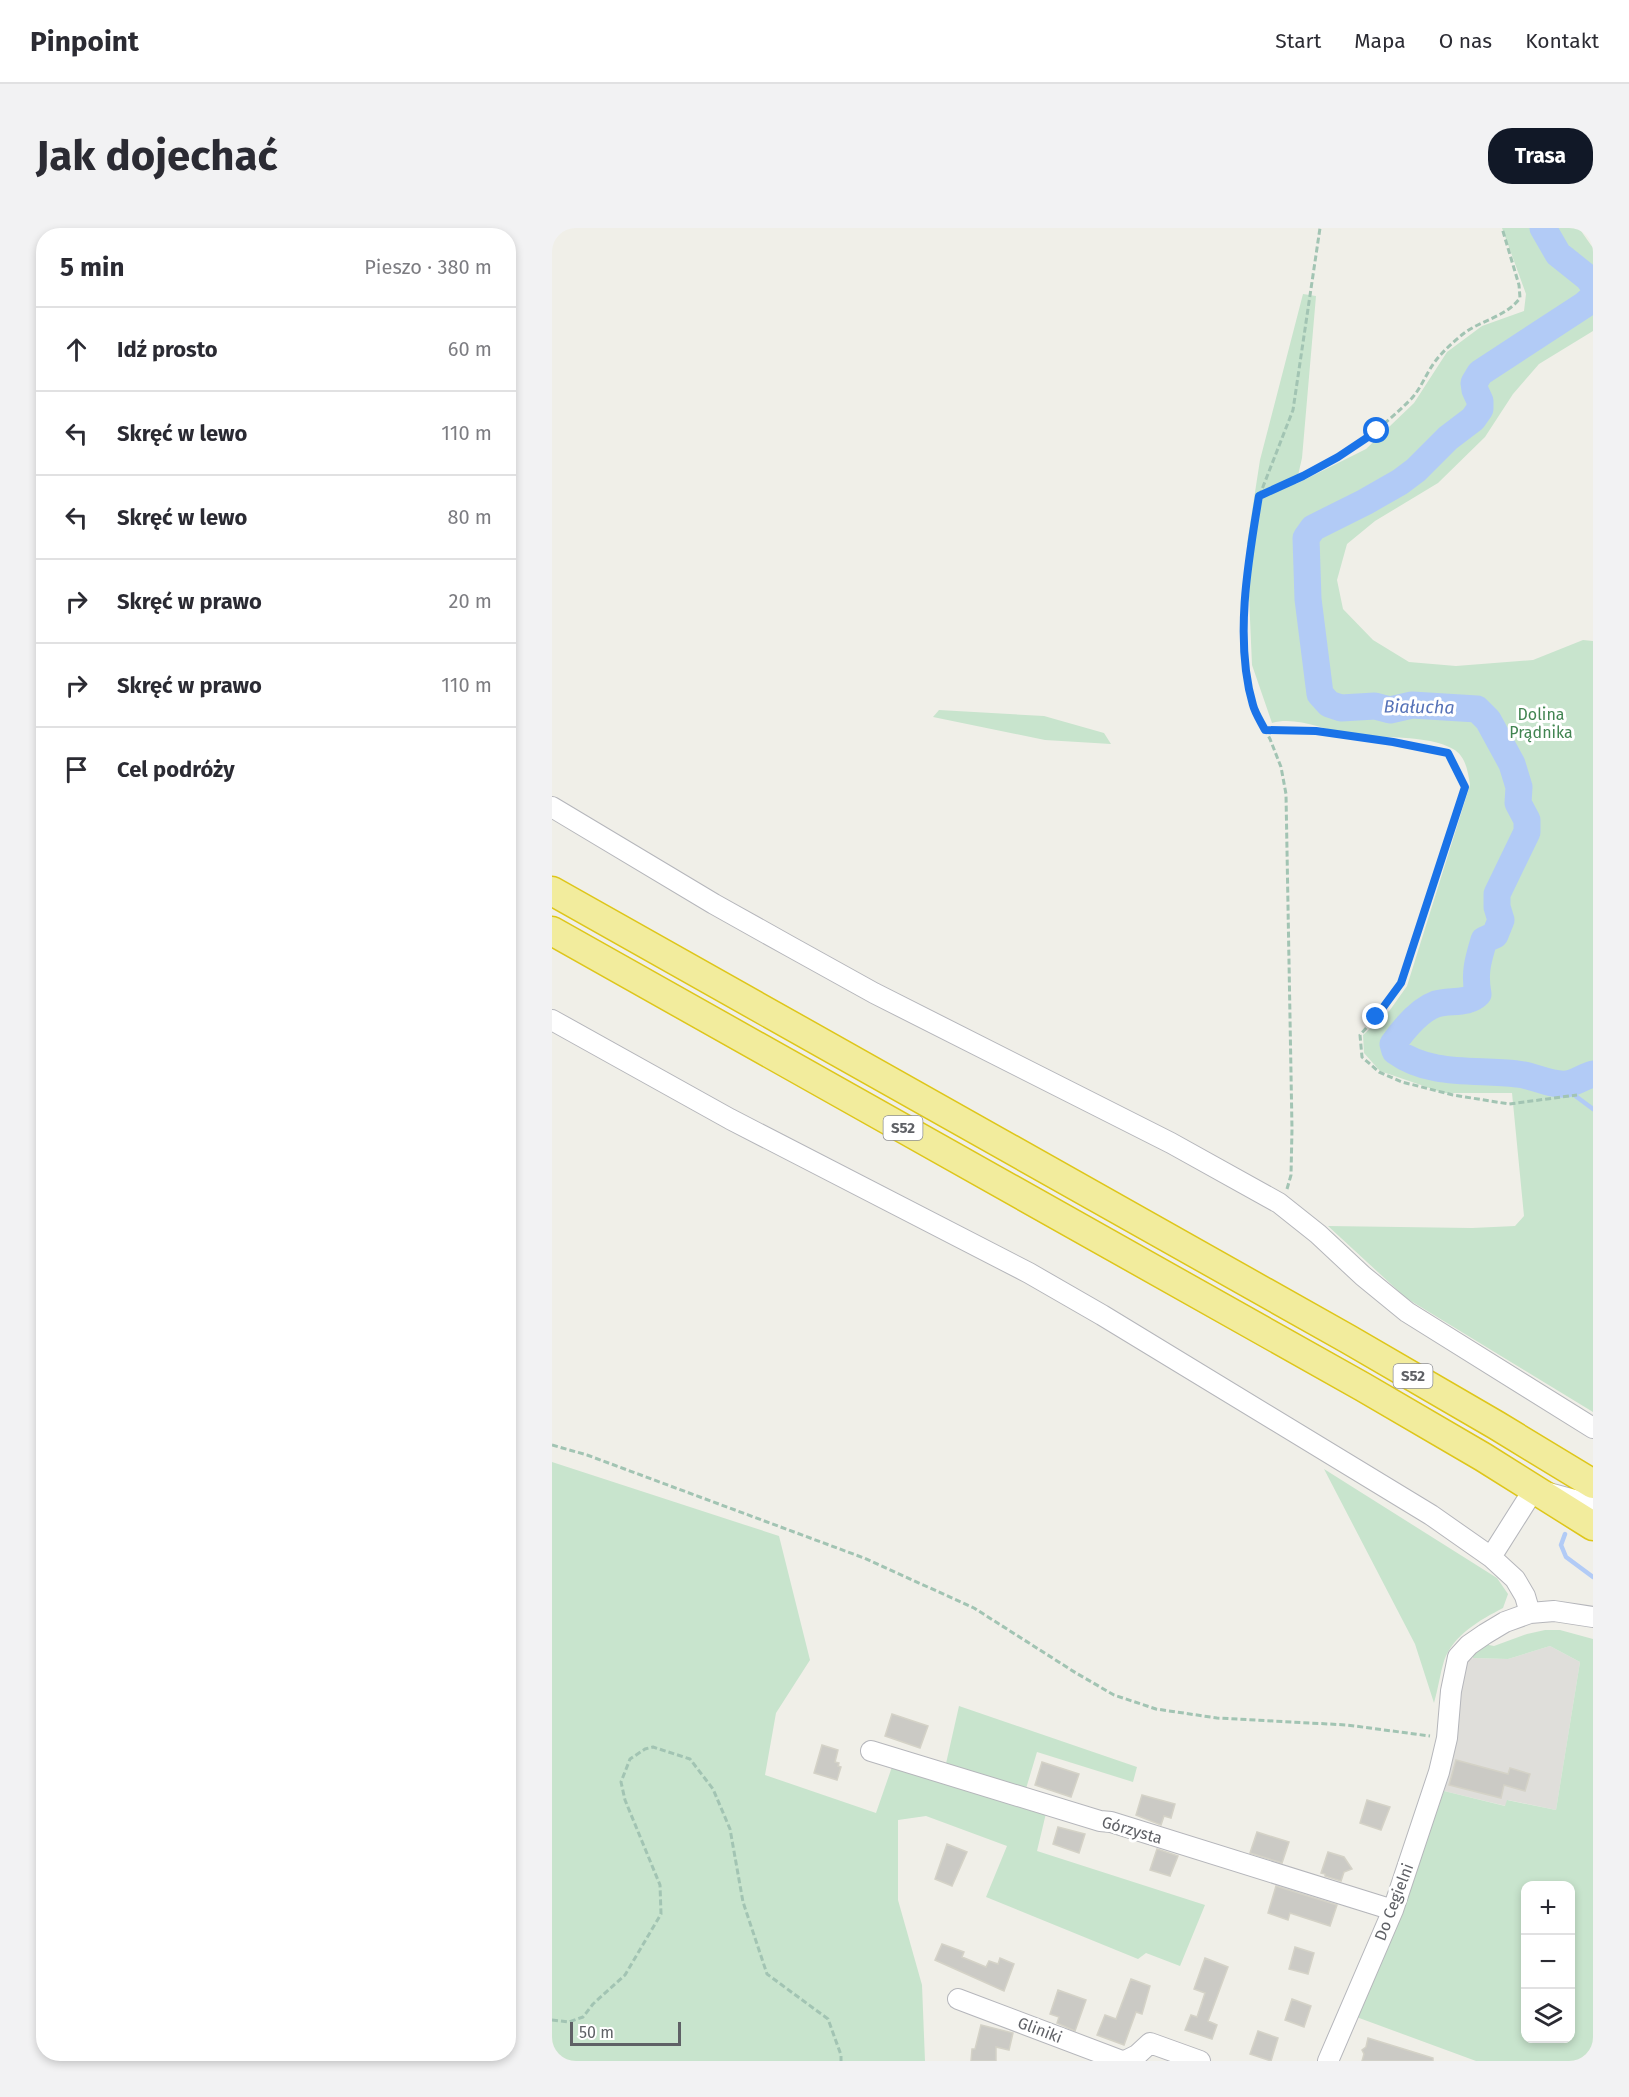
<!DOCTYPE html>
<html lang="pl">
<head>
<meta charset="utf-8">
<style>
  body { margin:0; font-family:"Fira Sans",sans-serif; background:#f2f2f3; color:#2b2b33 }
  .controls { position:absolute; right:18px; bottom:18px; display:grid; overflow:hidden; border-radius:12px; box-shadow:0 3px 9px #0003 }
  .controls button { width:54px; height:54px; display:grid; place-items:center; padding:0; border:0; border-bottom:2px solid #e1e1e2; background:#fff; color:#2b2b33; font:30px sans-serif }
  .scale { position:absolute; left:18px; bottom:15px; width:111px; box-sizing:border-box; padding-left:6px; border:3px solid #5f6166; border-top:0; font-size:16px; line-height:21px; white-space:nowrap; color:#5f6166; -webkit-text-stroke:4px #fff; paint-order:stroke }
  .stop { position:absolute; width:18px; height:18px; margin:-14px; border:4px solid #1a73e8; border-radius:50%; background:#fff }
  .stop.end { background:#1a73e8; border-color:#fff; box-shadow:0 2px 6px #0008 }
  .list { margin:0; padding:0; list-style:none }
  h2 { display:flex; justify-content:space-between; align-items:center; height:78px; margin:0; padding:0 24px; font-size:26px }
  h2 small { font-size:20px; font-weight:400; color:#7c7c81 }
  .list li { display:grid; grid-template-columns:39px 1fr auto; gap:18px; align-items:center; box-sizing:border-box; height:84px; padding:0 24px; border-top:2px solid #e1e1e2 }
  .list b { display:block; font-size:22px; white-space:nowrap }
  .list em { font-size:20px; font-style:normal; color:#7c7c81 }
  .icon { flex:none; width:33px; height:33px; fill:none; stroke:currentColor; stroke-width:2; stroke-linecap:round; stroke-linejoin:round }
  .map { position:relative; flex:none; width:1041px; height:1833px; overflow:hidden; border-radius:24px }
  header { display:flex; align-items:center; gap:36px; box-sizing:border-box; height:84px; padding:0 30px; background:#fff; border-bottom:2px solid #e1e1e2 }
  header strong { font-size:28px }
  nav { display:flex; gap:33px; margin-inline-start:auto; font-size:21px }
  .intro { display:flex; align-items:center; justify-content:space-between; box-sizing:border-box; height:144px; padding:0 36px }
  h1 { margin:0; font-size:42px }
  .button { padding:15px 27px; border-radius:24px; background:#111827; color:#fff; font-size:21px; font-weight:700 }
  main { display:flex; gap:36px; padding:0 36px }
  aside { flex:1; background:#fff; border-radius:24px; box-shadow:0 3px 9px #0003 }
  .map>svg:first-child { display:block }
  .industrial { fill:#dfdeda }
  .green { fill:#c8e4cd; fill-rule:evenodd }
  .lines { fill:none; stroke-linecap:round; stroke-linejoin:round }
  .stream { stroke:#b2cbf6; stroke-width:4.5 }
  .river { stroke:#b2cbf6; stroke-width:27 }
  .building { fill:#cbcac5; stroke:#d4d2c7; stroke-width:1.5 }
  .minor-casing { stroke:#b5b6bb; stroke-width:22 }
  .highway-casing { stroke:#dec61a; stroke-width:31 }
  .path { stroke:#a2c4b3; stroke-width:3; stroke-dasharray:6 3; stroke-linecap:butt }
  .minor { stroke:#fff; stroke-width:20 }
  .highway { stroke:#f2ec9d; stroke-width:28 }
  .route { stroke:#1a73e8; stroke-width:8 }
  .labels { text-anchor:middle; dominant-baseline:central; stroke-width:6; stroke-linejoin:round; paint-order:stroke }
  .shield { fill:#fff; stroke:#8f9094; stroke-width:1.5 }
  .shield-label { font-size:15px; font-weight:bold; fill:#5f6166 }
  .park-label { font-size:16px; fill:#418451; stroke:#fff }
  .street-label { font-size:16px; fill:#5f6166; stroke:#fff }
  .water-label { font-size:18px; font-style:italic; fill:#5673b8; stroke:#fff }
</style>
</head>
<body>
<header>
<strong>Pinpoint</strong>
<nav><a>Start</a><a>Mapa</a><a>O nas</a><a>Kontakt</a></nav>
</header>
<div class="intro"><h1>Jak dojechać</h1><a class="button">Trasa</a></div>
<main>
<aside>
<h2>5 min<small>Pieszo · 380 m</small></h2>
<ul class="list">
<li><svg class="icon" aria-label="ahead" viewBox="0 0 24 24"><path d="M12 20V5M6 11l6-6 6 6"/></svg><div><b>Idź prosto</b></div><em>60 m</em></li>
<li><svg class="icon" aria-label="left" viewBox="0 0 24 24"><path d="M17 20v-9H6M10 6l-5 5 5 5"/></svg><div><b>Skręć w lewo</b></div><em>110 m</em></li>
<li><svg class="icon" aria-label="left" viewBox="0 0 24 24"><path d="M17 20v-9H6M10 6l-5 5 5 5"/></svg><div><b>Skręć w lewo</b></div><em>80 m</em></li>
<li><svg class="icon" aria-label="right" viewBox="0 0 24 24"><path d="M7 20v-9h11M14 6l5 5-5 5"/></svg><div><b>Skręć w prawo</b></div><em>20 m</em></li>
<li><svg class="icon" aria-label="right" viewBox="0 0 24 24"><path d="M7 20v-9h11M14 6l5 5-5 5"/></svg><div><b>Skręć w prawo</b></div><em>110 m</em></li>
<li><svg class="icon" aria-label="arrive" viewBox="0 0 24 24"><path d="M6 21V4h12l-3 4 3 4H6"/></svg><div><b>Cel podróży</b></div></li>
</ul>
</aside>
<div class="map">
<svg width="1041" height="1833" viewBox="0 0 1041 1833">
  <rect width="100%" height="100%" fill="#f0efe8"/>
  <path class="industrial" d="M998,1418L1028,1434L1004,1582L956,1572L954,1578L892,1563L914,1433L921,1430L956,1431Z"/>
  <path class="green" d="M950,0H1027L1041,20V103L987,136L961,166L933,209L886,255L823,293L795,316L785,352L791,381L821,412L857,434L904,438L981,432L1031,412L1041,413V1184L854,1070L776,998L920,1000L963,998L972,988L960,865H892L828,843L812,825L811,807L838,782L855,758L918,557C916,544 914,528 901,521C876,506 826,511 797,506C772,502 744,488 720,495L700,437L697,368L701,317L695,316L708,232L751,66L764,68L750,230L744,256L814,221L862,175L895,124L930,98L972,83L974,66Z
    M387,482L492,488L552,505L559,516L493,512L381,489Z
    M0,1234L227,1308L258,1432L224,1485L213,1547L324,1585L342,1533L495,1581L485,1623L653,1677L628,1738L594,1725L586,1731L434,1669L455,1618L374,1588L346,1592V1672L370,1757L373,1833H0Z
    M772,1241L945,1350L956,1366L951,1380C928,1392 901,1407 892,1433C888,1446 886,1461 882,1475L863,1416Z
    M993,1402H1008L1041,1411V1833H924L799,1787L841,1705L892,1563L953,1578L955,1572L1004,1582L1028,1434L998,1418L956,1431L921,1430L920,1419L934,1412L937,1417L942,1418L975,1406ZM974,1658H1018V1810H974Z
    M407,1478L585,1539L581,1554L485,1524L473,1564L393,1540Z"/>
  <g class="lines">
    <path class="stream" d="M1006,855L1041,881
      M1013,1306L1009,1317L1014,1329L1041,1349"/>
    <path class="river" d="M991,0L1006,26L1036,50L1041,57
      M1041,69L1032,77L928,145L922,155L923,162L928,173V181L921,191L896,210L864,242L848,254L813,274L761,300L754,310L756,371L768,466L777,476L789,480L823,478L838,482L860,477L925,481L936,492L960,536L967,559L966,575L975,592V604L945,666V679L949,692L943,707L932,712C926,732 922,745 926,766C917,776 897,772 884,776C867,782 851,802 841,816L843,823C879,849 923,841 965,846C981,847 998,858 1015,856C1023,855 1033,848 1041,846"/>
  </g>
  <path class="building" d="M340,1486L376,1498L368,1520L333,1508Z
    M270,1517L286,1522L283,1534L287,1535L286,1538L289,1539L285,1552L262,1545Z
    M904,1532L956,1546L958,1540L978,1546L973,1563L952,1557L949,1570L897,1557Z
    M490,1534L527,1546L519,1569L483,1557Z
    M590,1567L623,1576L619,1590L612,1588L609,1597L584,1587Z
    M815,1572L838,1579L829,1602L808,1595Z
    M506,1599L533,1606L527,1625L501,1616Z
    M705,1604L737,1614L730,1635L698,1625Z
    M395,1616L415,1624L400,1658L383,1651Z
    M605,1621L626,1628L618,1648L598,1642Z
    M776,1624L792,1629L800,1641L792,1644L789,1653L773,1648V1646L769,1645Z
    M724,1658L785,1677L778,1698L738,1685L736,1692L716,1685Z
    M390,1716L412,1724L410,1729L434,1739L437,1733L446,1736L448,1730L462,1736L452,1763L383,1732Z
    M743,1719L762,1725L756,1746L737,1741Z
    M653,1730L676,1739L656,1793L665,1797L660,1811L633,1802L639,1787L645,1789L653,1765L642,1761Z
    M579,1751L598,1758L590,1786L584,1784L572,1817L545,1807L553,1787L564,1791Z
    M506,1762L534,1772L523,1803L505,1795L507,1789L498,1786Z
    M740,1771L759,1778L752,1799L733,1792Z
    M429,1797L461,1805L457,1822L444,1819V1833H419L420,1821H423Z
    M706,1803L726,1810L719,1833L698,1826Z
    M816,1810L881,1830V1833H810L812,1826L810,1822L814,1819Z"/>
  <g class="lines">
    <defs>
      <path id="minor" d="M0,579L162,676L239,719L322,765L619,915L727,975L766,1006L811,1048L855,1084L1041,1200
        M0,792L178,891L477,1045L550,1087L879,1287L939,1329L963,1351L973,1368L978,1385
        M939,1329L982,1261L1041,1277
        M319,1523L548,1593L559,1594L841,1682
        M406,1771L570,1833
        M573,1833L585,1827L598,1815L648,1833
        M776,1833L841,1682L887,1544L895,1510L899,1463L906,1429L917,1417L933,1406L953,1394L978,1385L1002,1383L1041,1389"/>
      <path id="highway" d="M0,663L796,1111L944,1197L1041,1256
        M0,703L811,1159L931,1229L1041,1298"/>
    </defs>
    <use href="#minor" class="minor-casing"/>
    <use href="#highway" class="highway-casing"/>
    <path class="path" d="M708,268C764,243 816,215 860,170C869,160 874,146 882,135C889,125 901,114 911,106C929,92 954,89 968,70L967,57L950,0
      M713,502L764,503L841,514L896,525L913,559L849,755L824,789L808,807L810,829L827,844L850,854L901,867L957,876L1025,867
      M735,961L739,947L740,901L734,566L729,539L718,511L701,480L694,448L693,364L699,315L707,269L741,182L768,0
      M0,1217L35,1227L312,1330L422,1380L524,1445L562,1467L604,1481L665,1490L795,1497L878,1508
      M0,1792L17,1794L31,1789L41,1776L73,1747L109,1686L108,1657L73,1572L69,1554L78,1531L93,1521L101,1519L138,1531L161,1561L178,1601L191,1674L215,1746L276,1791L289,1827V1833"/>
    <use href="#minor" class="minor"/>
    <use href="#highway" class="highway"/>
  </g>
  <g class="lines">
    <path class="route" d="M824,789L849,755L913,559L896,525L841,514L764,503L713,502C709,494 703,485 701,477C682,413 696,333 707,268L751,248L786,229L825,203"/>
  </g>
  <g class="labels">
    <g class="shield">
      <rect x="331.5" y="888" width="39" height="24" rx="4.5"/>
      <rect x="841.5" y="1136" width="39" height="24" rx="4.5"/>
    </g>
    <g class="shield-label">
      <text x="351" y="900">S52</text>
      <text x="861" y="1148">S52</text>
    </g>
    <g class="park-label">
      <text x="989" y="486">Dolina<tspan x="989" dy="18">Prądnika</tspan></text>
    </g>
    <g class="street-label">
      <text transform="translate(580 1602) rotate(16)">Górzysta</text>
      <text transform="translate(842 1674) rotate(-69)">Do Cegielni</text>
      <text transform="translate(488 1802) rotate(21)">Gliniki</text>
    </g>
    <g class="water-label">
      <text transform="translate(867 479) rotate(1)">Białucha</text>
    </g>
  </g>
</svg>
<div class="controls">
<button>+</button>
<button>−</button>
<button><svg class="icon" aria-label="layers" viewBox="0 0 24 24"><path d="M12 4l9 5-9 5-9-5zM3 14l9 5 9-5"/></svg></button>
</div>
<div class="scale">50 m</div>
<div class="stop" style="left:825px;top:203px"></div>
<div class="stop end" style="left:824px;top:789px"></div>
</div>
</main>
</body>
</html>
